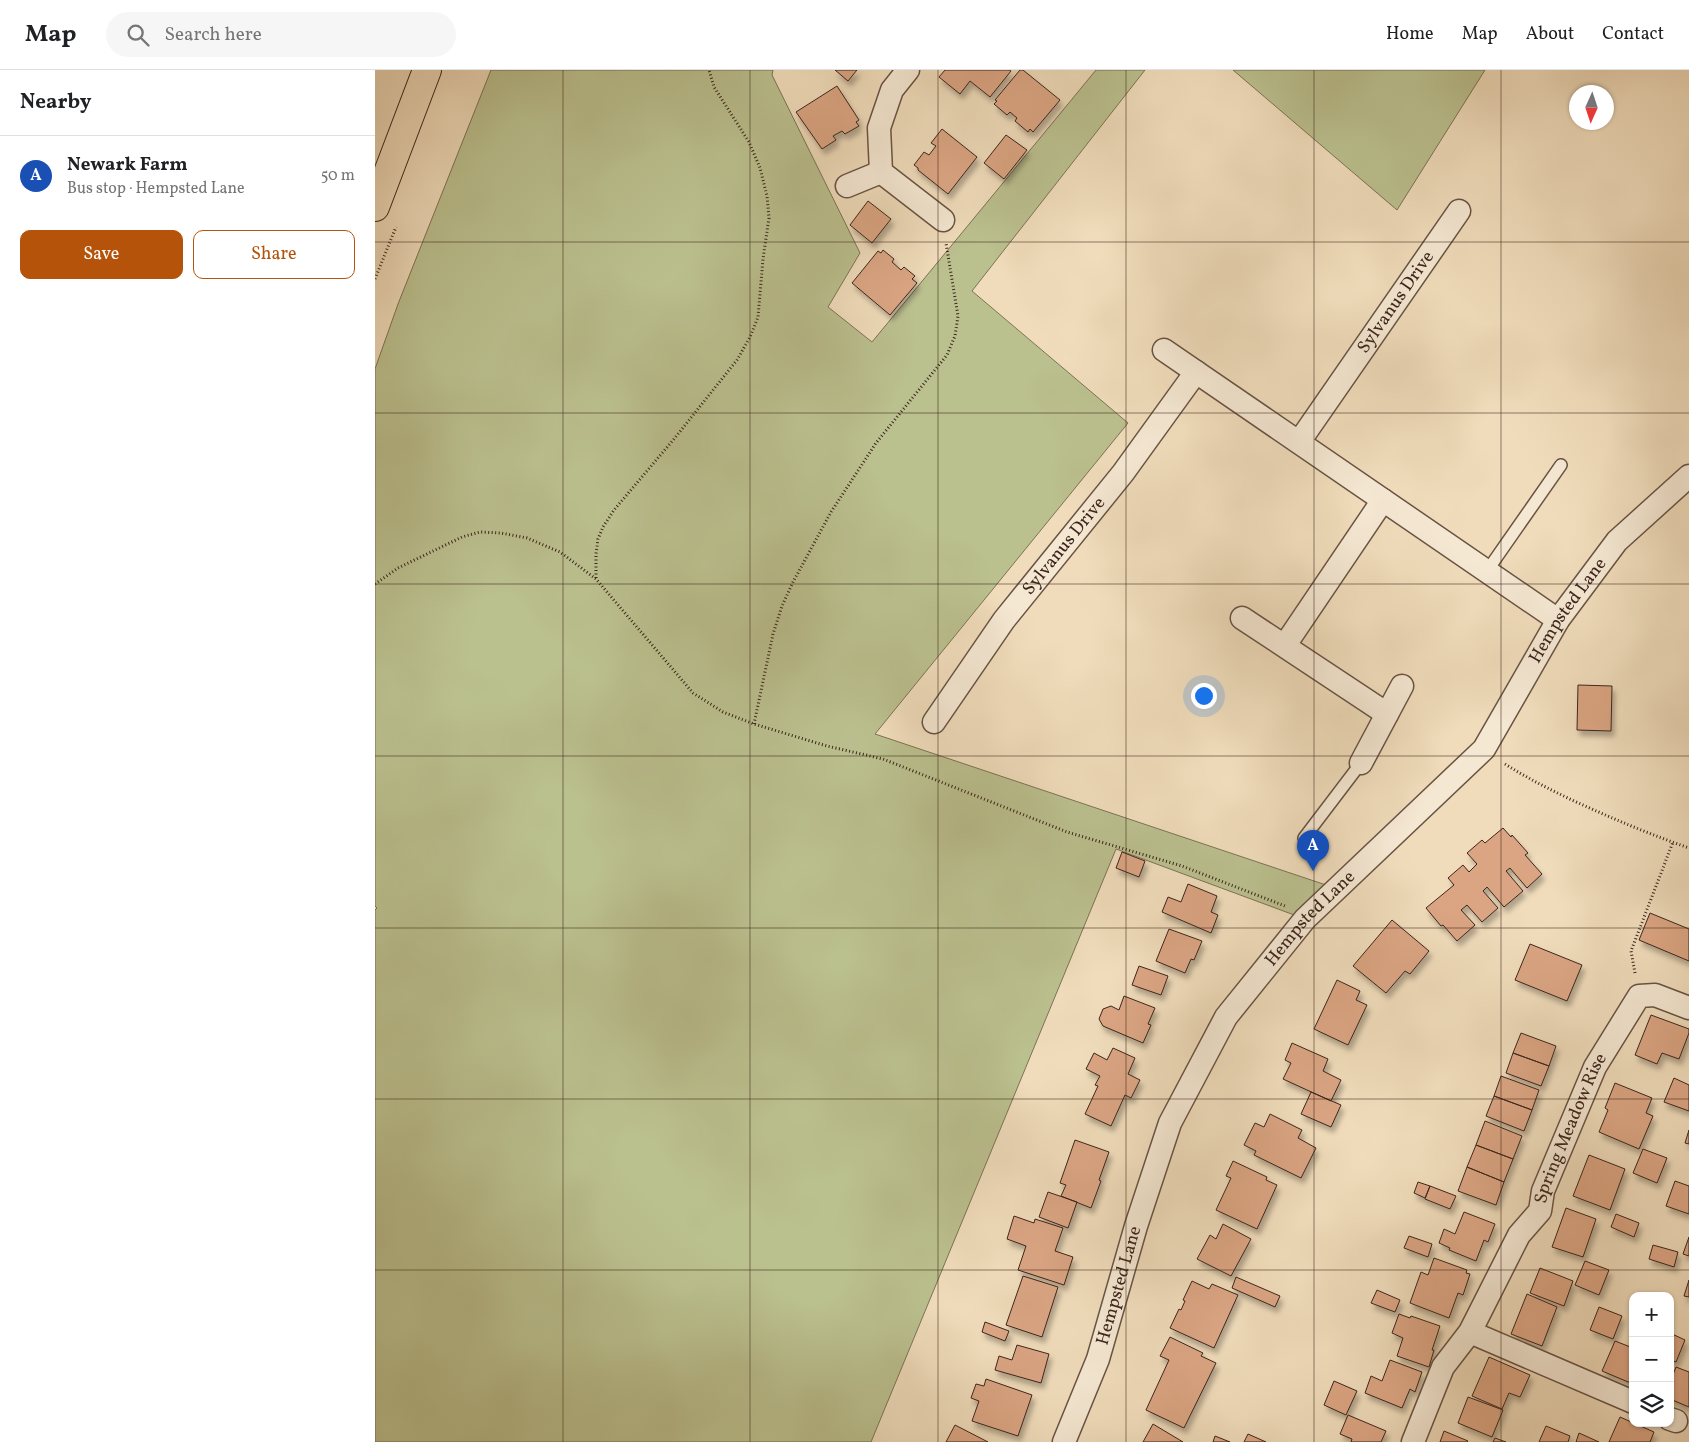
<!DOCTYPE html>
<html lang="en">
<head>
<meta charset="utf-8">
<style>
  body { margin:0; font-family:Vollkorn,serif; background:#f6f6f6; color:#202124 }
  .controls { position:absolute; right:15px; bottom:15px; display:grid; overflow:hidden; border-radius:10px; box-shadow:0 1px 4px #0004 }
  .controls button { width:45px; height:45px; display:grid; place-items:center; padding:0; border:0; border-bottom:1px solid #e0e0e0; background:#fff; color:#202124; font:25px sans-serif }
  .compass { position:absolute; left:1194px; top:15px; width:45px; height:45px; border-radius:50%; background:#fff; box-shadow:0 1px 4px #0004; rotate:183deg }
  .you { position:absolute; left:828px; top:625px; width:18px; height:18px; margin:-12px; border:4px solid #fff; border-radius:50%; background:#1a73e8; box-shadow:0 0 0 8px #1a73e833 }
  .badge { display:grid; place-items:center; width:32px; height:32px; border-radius:50%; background:#b45309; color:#fff; font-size:16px; font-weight:700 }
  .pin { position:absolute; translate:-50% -41px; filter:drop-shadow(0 1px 2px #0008) }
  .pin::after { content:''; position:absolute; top:26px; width:18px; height:15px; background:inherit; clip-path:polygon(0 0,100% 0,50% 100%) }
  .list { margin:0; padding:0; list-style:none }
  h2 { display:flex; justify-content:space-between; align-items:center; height:65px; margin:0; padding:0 20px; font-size:21px }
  h2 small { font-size:16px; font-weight:400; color:#757577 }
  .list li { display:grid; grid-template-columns:32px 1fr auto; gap:15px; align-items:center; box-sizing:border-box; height:80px; padding:0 20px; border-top:1px solid #e0e0e0 }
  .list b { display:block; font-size:19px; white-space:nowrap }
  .list p { margin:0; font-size:16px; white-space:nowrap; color:#757577 }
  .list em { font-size:16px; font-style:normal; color:#757577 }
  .actions { display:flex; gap:10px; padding:15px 20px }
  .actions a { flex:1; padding:11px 0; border:1px solid #b45309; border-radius:10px; text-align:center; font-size:18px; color:#b45309 }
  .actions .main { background:#b45309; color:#fff }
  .icon { flex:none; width:28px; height:28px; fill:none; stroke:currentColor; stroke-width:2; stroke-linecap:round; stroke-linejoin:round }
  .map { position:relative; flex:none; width:1314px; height:1372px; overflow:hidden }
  header { display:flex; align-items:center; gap:30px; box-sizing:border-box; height:70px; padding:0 25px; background:#fff; border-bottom:1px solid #e0e0e0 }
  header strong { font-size:24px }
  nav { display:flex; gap:28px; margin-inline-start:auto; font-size:18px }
  .search { width:350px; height:45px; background:#f6f6f6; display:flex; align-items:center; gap:12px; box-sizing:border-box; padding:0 18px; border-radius:28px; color:#757577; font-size:19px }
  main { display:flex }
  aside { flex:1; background:#fff }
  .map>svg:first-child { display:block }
  .green { fill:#bbc08f; stroke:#7c7256 }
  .building { fill:#dba583; stroke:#3c251c; filter:url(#shadow) }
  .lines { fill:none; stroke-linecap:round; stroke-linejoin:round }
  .lane-casing { stroke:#695344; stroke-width:14 }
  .street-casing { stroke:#695344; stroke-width:25 }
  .primary-casing { stroke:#3c251c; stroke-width:30 }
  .path { stroke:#3c251c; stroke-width:3; stroke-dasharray:1 2.5; stroke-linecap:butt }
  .lane { stroke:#f5e8d3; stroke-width:11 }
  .street { stroke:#f5e8d3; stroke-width:22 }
  .primary { stroke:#f0dcbb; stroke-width:28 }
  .grid { fill:none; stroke:#3c251c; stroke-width:1; stroke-opacity:0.55 }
  .labels { text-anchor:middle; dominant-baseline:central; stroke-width:4; stroke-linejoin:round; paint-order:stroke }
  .street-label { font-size:18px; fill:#3c251c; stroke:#f5e8d3 }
</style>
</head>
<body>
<header>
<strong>Map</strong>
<div class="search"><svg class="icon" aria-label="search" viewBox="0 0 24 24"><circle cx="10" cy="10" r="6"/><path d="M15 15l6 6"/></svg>Search here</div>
<nav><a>Home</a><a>Map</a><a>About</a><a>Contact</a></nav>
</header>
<main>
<aside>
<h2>Nearby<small></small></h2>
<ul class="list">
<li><span class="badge" style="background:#1a4fb4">A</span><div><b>Newark Farm</b><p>Bus stop · Hempsted Lane</p></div><em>50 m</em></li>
</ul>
<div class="actions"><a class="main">Save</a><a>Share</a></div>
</aside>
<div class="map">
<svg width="1314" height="1372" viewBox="0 0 1314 1372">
  <defs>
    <filter id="shadow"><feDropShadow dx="3" dy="5.5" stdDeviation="2.5" flood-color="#0004"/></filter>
  </defs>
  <rect width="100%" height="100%" fill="#f0dcbb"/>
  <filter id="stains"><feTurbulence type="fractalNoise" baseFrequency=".004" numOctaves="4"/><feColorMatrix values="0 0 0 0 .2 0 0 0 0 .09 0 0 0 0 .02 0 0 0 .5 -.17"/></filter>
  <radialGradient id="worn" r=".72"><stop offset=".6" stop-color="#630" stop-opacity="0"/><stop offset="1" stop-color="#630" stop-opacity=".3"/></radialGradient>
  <path class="green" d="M116,0H398L397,5L485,183L453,237L497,272L721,0H770L597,221L753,353L500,664L963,819L930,849L741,779L496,1372H0V840L2,838L0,836V299L23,234Z
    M858,0H1110L1022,140Z"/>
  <path class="building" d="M460,0H482L473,11Z
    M570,0H634L636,1L615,27L595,11L585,24L564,7Z
    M645,0H648L685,30L658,62L655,59L653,62L640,51L642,48L635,42L632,45L619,34L622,31L620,30Z
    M462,16L484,50L481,52L484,56L470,64L467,61L458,66L461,70L447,79L421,42Z
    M567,59L602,87L573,124L543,100V98L539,95L549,82L554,85L561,76L556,73Z
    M631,65L652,80L629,109L609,93Z
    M493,131L516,149L497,173L475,155Z
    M508,180L519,189L517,192L526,200L529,197L540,206L537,209L542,213L515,245L477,213L503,181L506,183Z
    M1203,615L1237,616L1236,661L1202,660Z
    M1128,758L1136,767L1137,765L1153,783L1150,785L1167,804L1152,818L1135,798L1131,801L1148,821L1129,837L1112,817L1108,821L1123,838L1107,852L1092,835L1086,840L1100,855L1082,871L1068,855L1066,856L1051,838L1079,815L1073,808L1088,795L1094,802L1102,794L1092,783L1107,770L1110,773Z
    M747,782L770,791L764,807L741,798Z
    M813,814L842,826L836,842L843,845L836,863L787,842L793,827L806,832Z
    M1275,843L1314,859V891L1264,870Z
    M1017,850L1054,881L1035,904L1030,901L1011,923L978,896Z
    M794,859L827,871L819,890L816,889L810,903L781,891Z
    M1155,874L1207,895L1192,931L1140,910Z
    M764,896L793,906L786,925L757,915Z
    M962,910L985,921L981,930L992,935L973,975L939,959Z
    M749,926L780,938L773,954L776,955L768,973L728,956L724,949L728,939L736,936L744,940Z
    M1276,945L1314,959V963L1304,989L1287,983L1282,994L1260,985Z
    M1146,963L1181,976L1174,996L1138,983Z
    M917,973L953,989L948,1001L966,1010L956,1031L908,1009L916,993L910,990Z
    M738,978L760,988L753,1004L765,1010L756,1028L750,1025L736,1056L710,1044L723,1016L720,1015L725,1006L711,999L719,983L732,990Z
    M1138,983L1174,996L1166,1016L1131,1003Z
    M1126,1006L1164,1020L1157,1040L1119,1026Z
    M1299,1008L1314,1015V1041L1289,1032Z
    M1240,1013L1277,1028L1271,1043L1278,1046L1264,1079L1224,1062L1233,1040L1230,1038Z
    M936,1022L966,1035L956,1057L926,1044Z
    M1119,1026L1157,1040L1149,1061L1111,1046Z
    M895,1044L927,1060L923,1068L941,1078L926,1108L879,1085L881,1081L869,1075L880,1053L889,1057Z
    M1110,1051L1147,1066L1138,1089L1101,1075Z
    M1314,1060V1074L1310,1073Z
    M700,1070L734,1082L724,1110L726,1111L716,1138L686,1126L691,1115L685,1113Z
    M1101,1075L1138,1089L1129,1112L1092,1097Z
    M1268,1079L1292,1088L1282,1113L1258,1103Z
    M1214,1085L1250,1099L1235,1140L1198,1126Z
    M858,1091L892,1107L891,1110L902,1115L882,1159L841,1140L856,1108L851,1106Z
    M1092,1097L1129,1112L1121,1135L1083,1121Z
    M1300,1111L1314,1116V1144L1291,1136Z
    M1043,1112L1055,1116L1050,1128L1039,1123Z
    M1055,1116L1081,1126L1075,1139L1050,1129Z
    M673,1122L702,1132L693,1158L664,1147Z
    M1191,1138L1221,1149L1208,1187L1177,1177Z
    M1089,1142L1120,1154L1113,1172L1109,1170L1101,1191L1074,1180L1075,1178L1064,1173L1069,1159L1080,1164Z
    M1241,1144L1264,1153L1259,1167L1236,1157Z
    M639,1146L659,1153L660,1149L688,1158L680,1181L698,1187L689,1215L643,1200L651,1176L632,1169Z
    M848,1154L876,1169L856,1206L822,1189L835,1165L841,1169Z
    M1034,1166L1057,1174L1053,1187L1029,1178Z
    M1314,1167V1186L1308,1184Z
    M1278,1175L1303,1182L1299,1197L1274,1189Z
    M1059,1188L1092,1200L1091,1203L1095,1204L1088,1225L1083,1223L1074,1248L1035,1233L1046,1202L1053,1205Z
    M1210,1191L1234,1200L1224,1225L1200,1215Z
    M1165,1198L1198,1211L1189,1236L1155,1223Z
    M648,1206L683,1217L667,1267L631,1255Z
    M861,1207L905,1226L900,1237L857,1218Z
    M1314,1210V1227L1309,1226Z
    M817,1211L834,1219L837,1214L863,1225L839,1278L795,1258L804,1239L806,1240L810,1231L808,1230Z
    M1002,1220L1025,1230L1020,1242L996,1233Z
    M1152,1224L1182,1237L1167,1276L1136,1264Z
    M1224,1237L1247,1246L1238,1269L1215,1260Z
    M1024,1244L1035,1248L1036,1246L1065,1256L1057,1280H1059L1054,1297L1022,1286L1028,1268L1017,1263Z
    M610,1252L634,1261L630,1271L607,1262Z
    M1295,1263L1310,1270L1301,1292L1295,1290Z
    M795,1267L828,1283L826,1286L841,1293L809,1358L771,1340L794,1290L785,1286Z
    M1240,1271L1258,1278V1314L1227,1301Z
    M642,1275L674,1284L666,1313L620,1300L624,1286L637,1290Z
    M1114,1287L1155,1305L1145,1327L1134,1323L1127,1339L1097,1326Z
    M1015,1290L1047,1302L1040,1322L1035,1319L1027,1338L990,1323L996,1306L1007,1311Z
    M1301,1297L1314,1302V1337L1295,1329V1312Z
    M611,1309L657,1325L643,1366L597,1351L604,1331L596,1328L601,1314L609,1316Z
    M959,1311L982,1321L971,1345L949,1335Z
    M1093,1327L1128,1340L1117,1367L1083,1353Z
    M973,1345L1011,1361L1006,1372H976L977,1369L965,1364Z
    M1245,1347L1279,1362L1275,1372H1234Z
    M778,1354L808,1372H768Z
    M580,1355L613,1372H571Z
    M1171,1356L1195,1366L1193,1372H1164Z
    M1069,1361L1093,1371L1092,1372H1065Z
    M1204,1363L1224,1372H1201Z
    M873,1364L891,1372H869Z
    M840,1366L855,1372H838Z
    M1120,1368L1131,1372H1118Z"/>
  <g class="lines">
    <defs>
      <path id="lane" d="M1112,501L1186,395
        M929,768L986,693"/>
      <g id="street">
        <path d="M533,0L517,20L504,58L506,102L568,150"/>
        <path d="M472,116L506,102"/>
        <path d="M789,280L1183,550"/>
        <path id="s1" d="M924,372L1084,141"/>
        <path d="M867,548L1012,644"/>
        <path d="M910,575L1008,430"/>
        <path id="s2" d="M559,652L629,550L748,403L821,302"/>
        <path d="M986,693L1027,616"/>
        <path d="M1095,1262L1258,1332"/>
        <path d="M1295,1349L1301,1351"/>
        <path id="s3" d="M689,1372L723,1289L761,1156L795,1053L851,947L930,849L1109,679L1183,550L1242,471L1314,406"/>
        <path id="s4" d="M1038,1372L1068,1297L1095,1262L1144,1165L1165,1141L1168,1121L1220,997L1264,926L1280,925L1314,938"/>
      </g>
      <path id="primary" d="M0,137L52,0"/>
    </defs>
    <use href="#lane" class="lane-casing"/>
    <use href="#street" class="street-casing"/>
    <use href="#primary" class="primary-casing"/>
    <path class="path" d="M0,209L21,157
      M221,508V484L223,469L228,457L239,440L299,369L362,290L375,267L383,247L388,189L394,148L392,126L385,98L374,72L339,17L334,0
      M0,514L23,498L87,467L105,462L126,463L152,468L185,482L221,509L318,623L348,642L379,654L452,676L508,689L692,762L807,796L910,836
      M379,654L398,564L407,536L418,512L456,442L501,373L572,285L580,266L583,246L571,173
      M1130,694C1152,708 1174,719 1197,730C1236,748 1274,764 1314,778
      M1260,903L1256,881L1298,772"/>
    <use href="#lane" class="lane"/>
    <use href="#street" class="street"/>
    <use href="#primary" class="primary"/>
  </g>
  <path class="grid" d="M188,0V1372M375,0V1372M563,0V1372M751,0V1372M939,0V1372M1126,0V1372M0,172H1314M0,343H1314M0,514H1314M0,686H1314M0,858H1314M0,1029H1314M0,1200H1314"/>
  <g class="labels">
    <g class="street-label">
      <text stroke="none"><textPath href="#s1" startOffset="170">Sylvanus Drive</textPath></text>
      <text stroke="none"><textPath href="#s2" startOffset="219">Sylvanus Drive</textPath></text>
      <text stroke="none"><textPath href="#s3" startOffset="991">Hempsted Lane</textPath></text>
      <text stroke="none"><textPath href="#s3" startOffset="586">Hempsted Lane</textPath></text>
      <text stroke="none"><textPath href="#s4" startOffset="354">Spring Meadow Rise</textPath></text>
      <text stroke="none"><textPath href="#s3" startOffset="166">Hempsted Lane</textPath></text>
    </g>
  </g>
  <rect width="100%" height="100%" filter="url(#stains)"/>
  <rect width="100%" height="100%" fill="url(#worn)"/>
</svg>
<div class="controls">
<button>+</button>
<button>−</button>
<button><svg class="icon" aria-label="layers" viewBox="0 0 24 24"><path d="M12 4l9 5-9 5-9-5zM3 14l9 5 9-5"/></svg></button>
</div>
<svg class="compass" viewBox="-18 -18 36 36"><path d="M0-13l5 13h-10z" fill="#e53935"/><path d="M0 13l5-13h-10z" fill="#757577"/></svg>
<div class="you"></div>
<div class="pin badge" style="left:938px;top:801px;background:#1a4fb4">A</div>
</div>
</main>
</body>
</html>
